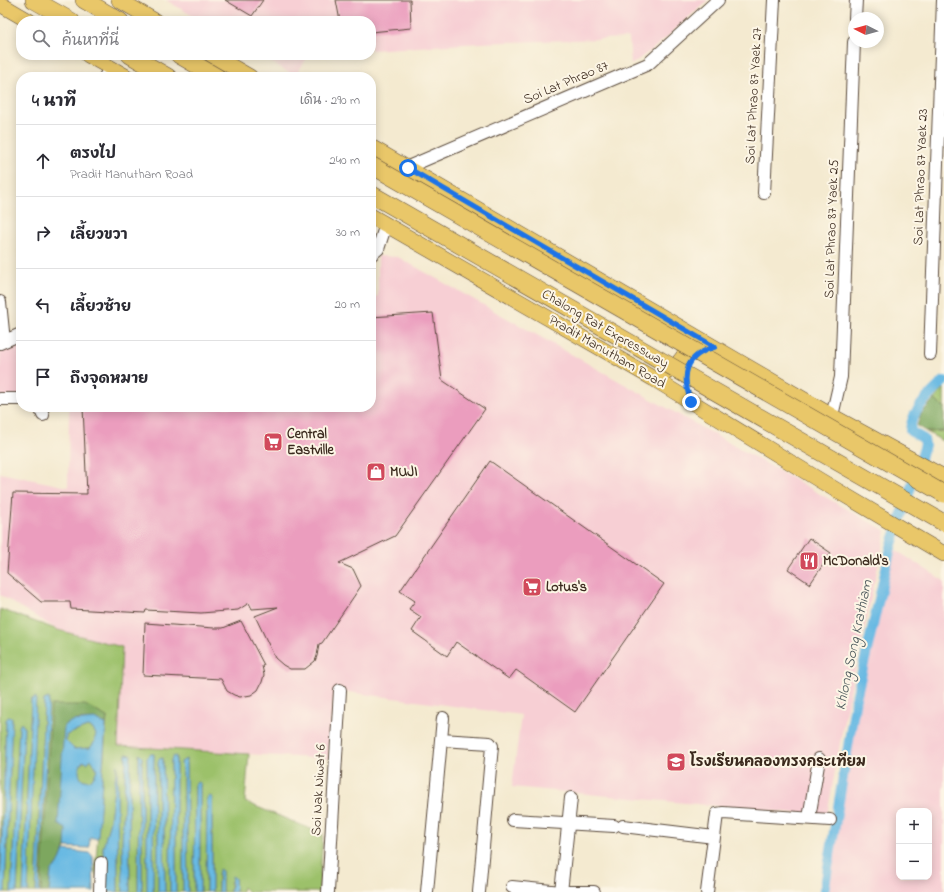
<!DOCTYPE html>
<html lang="th">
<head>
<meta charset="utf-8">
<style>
  body { margin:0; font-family:"Indie Flower","Playpen Sans Thai",sans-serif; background:#f7f7f7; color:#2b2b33 }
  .controls { position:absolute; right:12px; bottom:12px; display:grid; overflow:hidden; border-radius:8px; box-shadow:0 2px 10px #0003 }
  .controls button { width:36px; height:36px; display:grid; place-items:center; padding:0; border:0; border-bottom:1px solid #e1e1e2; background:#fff; color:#2b2b33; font:20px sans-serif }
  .compass { position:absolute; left:848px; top:12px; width:36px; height:36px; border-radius:50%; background:#fff; box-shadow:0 2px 10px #0003; rotate:276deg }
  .stop { position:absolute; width:12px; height:12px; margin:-9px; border:3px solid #1a73e8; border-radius:50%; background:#fff }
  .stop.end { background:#1a73e8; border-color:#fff; box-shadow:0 1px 4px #0008 }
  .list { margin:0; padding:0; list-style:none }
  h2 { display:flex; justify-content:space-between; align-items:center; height:52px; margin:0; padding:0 16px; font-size:17px }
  h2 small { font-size:13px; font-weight:400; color:#7c7c81 }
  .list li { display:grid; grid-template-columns:26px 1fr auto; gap:12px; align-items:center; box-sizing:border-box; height:72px; padding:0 16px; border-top:1px solid #e1e1e2 }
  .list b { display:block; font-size:15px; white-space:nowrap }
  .list p { margin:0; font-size:13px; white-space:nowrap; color:#7c7c81 }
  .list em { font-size:13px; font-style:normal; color:#7c7c81 }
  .icon { flex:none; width:22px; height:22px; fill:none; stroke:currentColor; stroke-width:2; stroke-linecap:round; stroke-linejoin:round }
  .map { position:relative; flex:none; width:944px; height:892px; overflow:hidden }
  .search { position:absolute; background:#fff; box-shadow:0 2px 10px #0003; left:16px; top:16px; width:360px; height:44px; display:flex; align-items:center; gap:10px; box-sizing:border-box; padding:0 14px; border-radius:16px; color:#7c7c81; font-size:15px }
  .panel { position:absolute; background:#fff; box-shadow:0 2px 10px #0003; left:16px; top:72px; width:360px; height:340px; border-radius:16px }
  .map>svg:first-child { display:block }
  .built { fill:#f7cfd4; fill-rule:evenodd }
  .green { fill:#9cc16b; stroke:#6c7644 }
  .forest { fill:#7da75f; stroke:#5c683e }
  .water { fill:#68b9e3; stroke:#527280; fill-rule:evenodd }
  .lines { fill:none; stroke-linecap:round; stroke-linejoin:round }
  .canal { stroke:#68b9e3; stroke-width:10 }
  .building { fill:#eb9dbe }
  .minor-casing { stroke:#574739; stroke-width:14 }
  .major-casing { stroke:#574739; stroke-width:16 }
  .highway-casing { stroke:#574739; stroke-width:18 }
  .minor { stroke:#fff; stroke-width:12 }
  .major { stroke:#e9c769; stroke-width:15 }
  .highway { stroke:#e9c769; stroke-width:17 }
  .highway-bridge-casing { stroke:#574739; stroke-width:18; stroke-linecap:butt }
  .highway-bridge { stroke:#e9c769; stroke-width:17 }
  .route { stroke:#1a73e8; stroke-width:5 }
  .labels { text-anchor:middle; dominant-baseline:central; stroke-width:4; stroke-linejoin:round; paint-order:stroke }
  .street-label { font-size:14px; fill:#3b2a1e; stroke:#fcf5e5 }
  .poi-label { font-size:14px; font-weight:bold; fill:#3b2a1e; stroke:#fcf5e5; text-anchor:start }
  .water-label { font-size:15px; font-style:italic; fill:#485559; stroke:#fcf5e5 }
</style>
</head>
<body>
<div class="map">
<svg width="944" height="892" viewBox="0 0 944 892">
  <rect width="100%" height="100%" fill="#fcf5e5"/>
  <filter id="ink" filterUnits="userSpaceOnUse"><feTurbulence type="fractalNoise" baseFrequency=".025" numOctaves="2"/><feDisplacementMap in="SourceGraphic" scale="8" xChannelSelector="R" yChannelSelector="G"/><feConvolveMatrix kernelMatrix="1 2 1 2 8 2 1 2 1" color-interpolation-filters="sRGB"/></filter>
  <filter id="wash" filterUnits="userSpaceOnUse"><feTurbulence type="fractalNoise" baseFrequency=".012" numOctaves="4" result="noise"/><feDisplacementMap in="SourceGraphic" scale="16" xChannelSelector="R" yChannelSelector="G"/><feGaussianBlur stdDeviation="0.9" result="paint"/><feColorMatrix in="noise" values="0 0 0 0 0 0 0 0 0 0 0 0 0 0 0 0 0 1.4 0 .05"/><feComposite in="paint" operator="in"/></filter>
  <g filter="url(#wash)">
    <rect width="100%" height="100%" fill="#f4ead0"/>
    <path class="built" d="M166,0H708L659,44L631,65L629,38L480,43L371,50V21H201Z
      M259,55H309L295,76Z
      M378,256L398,257L886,531L845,715L827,816L512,787L521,715L348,692L334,693L328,759L117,746L122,647L58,630L0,595V473L68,487L69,407H371V298L378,296Z
      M21,341V402L0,404V350Z
      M894,549L944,581V892H827L861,696ZM899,811H929V877H899Z"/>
    <path class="green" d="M944,388V408L934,399Z
      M944,431V442L927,432Z
      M0,609L58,630L122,647L118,746L249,754L245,802L323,834L319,892H248L243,887L242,892H236L235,878L230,882V892H222V871L218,873V892H212V797L207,799L206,892H200V783L195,785L194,892H188L186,759L181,762L183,775V892H176V756L171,760L170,892H165L163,758L159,759L158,762V892H153L154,754L147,758V892H142V757L139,755L138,892H130L129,794L131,755L126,754L122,842L123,892H118L117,769L110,820L103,848L105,892L95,872L107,717L52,705L41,892H39L48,698L44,700L36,892H28L35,697L31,700L23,892H17L24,727L21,723L19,727L11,892H5L12,718L6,720L0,878Z
      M87,727L92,728L96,734L94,743L91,748L74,749L66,741V735Z
      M91,759L97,770L94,777L89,781L80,779C76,768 80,762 91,759Z"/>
    <path class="forest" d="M934,399L944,408V431L927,432L917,426L921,414Z
      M51,705H85L107,717L106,724C92,718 77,717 64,726L67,829L65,847L58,865L51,871L49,892H41Z"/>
    <path class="water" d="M36,697L28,892H23L31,700Z
      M49,698L39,892H36L44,700Z
      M8,717L12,718L5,892H0L6,720Z
      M94,719L106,724L98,838H90L89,848L65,847L66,829L58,824L64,726L72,721ZM87,727L92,728L96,734L94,743L90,748L74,749L66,741V735ZM91,759L97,769L94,777L89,781L81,779C78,772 78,767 83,761L87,763Z
      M21,723L24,727L17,892H11L19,727Z
      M126,754L131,755L129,794L130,892H123L122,842Z
      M139,754L142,757V892H138Z
      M150,754H154L153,892H147V758Z
      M176,756V892H170L171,760L172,757Z
      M163,758L165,892H158V762L159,759Z
      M186,759L188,892H183V775L181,762Z
      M117,765L118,892H105L103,848L110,820Z
      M197,782L200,783V892H194L195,785Z
      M209,796L212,797V892H206L207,799Z
      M64,850L90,853L93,857L94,892H49L51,871L58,865Z
      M219,869L222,871V892H218Z
      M232,876L235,878L236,892H230Z"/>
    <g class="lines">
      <path class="canal" d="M824,892L856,698L891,547L925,445L924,439L910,431C911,410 930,395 944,381"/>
    </g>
    <g id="blocks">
      <path class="building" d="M225,0H263L252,16Z
        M336,0H410L411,28L371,32V21H340Z
        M433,313L442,380L485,409L395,536L339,563L353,569L361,586L322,643L319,644L317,656L315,661L305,669H290L283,665L275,658L255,616L278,607L252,609L249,603L238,610L201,613L146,610L145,613L71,609L70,602H41L7,573L13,493L87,494L83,407H371V386H373L371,317Z
        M490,461L664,584L575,712L516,670L509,679L456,642L447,656L412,631L421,617L409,609L415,601L400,591Z
        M809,538L831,553L810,584L788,569Z
        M241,621L264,665L262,666L264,675L262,682L258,690L251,695L240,697L234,695L227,691L221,679L143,675L145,623L214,628H223Z"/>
    </g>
  </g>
  <g filter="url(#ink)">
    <use href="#blocks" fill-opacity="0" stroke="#574739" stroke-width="1"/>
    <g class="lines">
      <defs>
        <path id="minor" d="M855,18L856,0
          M105,77L110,68
          M408,167L648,64L718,0
          M764,193L774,0
          M371,255L378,249L386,224
          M0,302L4,341
          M0,343L21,334
          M930,354L943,0
          M0,399H21
          M40,407L43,415
          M832,416L841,377L854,42
          M441,740L490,743L492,746L479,892
          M809,818L819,759
          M513,820L614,826
          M623,826L714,837
          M512,887L561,892H594
          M100,892L101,863
          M328,892L340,690
          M427,892L443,718
          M561,892L571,798
          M707,892L717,814L723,813L830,820"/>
        <path id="major" d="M119,0L155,21
          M0,4L29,21
          M88,55L127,77
          M212,55L250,77
          M371,147L832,416L944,477
          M371,216L654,379L821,481L944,554
          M663,374C676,368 694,350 685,335"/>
        <path id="highway" d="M34,0L71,21
          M84,0L120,21
          M130,55L168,77
          M179,55L217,77"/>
      </defs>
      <use href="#minor" class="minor-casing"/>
      <use href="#major" class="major-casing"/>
      <use href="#highway" class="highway-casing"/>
      <use href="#minor" class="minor"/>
      <use href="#major" class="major"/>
      <use href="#highway" class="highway"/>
      <defs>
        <path id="highway-bridge" d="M371,165L944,494
          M371,194L944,523"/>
      </defs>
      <use href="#highway-bridge" class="highway-bridge-casing"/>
      <use href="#highway-bridge" class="highway-bridge"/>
    </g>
  </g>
  <g class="lines" filter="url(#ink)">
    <path class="route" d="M408,168L715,347C685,355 681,375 691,402"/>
  </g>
  <defs>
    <symbol id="supermarket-square" viewBox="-11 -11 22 22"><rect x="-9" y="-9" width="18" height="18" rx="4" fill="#d1495b" stroke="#fcf5e5"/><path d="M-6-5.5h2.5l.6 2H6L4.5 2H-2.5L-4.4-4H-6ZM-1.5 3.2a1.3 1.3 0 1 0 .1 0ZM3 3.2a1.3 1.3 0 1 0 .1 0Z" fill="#fff"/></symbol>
    <symbol id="shop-square" viewBox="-11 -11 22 22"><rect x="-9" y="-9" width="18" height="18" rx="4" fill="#d1495b" stroke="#fcf5e5"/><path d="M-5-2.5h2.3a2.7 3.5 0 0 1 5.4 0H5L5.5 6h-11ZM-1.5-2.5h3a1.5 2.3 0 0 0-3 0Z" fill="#fff"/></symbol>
    <symbol id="restaurant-square" viewBox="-11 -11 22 22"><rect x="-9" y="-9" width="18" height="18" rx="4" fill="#d1495b" stroke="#fcf5e5"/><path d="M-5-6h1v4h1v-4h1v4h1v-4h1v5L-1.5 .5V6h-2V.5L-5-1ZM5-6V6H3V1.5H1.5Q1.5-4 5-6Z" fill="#fff"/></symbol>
    <symbol id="school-square" viewBox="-11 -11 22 22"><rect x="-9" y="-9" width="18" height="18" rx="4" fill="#d1495b" stroke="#fcf5e5"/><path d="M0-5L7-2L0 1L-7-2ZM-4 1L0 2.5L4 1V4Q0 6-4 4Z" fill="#fff"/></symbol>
  </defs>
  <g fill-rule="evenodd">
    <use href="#supermarket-square" x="262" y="431" width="22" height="22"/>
    <use href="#shop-square" x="365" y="461" width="22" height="22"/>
    <use href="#restaurant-square" x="798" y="550" width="22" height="22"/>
    <use href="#supermarket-square" x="521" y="576" width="22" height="22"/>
    <use href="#school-square" x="665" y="751" width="22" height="22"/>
  </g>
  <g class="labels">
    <g class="street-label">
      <text transform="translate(566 83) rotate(-23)">Soi Lat Phrao 87</text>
      <text transform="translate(754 96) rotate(-87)">Soi Lat Phrao 87 Yaek 27</text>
      <text transform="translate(921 177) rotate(-88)">Soi Lat Phrao 87 Yaek 23</text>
      <text transform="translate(832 229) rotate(-88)">Soi Lat Phrao 87 Yaek 25</text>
      <text transform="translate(605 329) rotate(30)">Chalong Rat Expressway</text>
      <text transform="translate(607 352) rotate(30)">Pradit Manutham Road</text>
      <text transform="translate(319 790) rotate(-87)">Soi Nak Niwat 6</text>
    </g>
    <g class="poi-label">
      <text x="287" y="434">Central<tspan x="287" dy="16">Eastville</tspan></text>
      <text x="390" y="472">MUJI</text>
      <text x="823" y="561">McDonald's</text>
      <text x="546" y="587">Lotus's</text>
      <text x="690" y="762">โรงเรียนคลองทรงกระเทียม</text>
    </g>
    <g class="water-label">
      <text transform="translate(854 645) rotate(-78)">Khlong Song Krathiam</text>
    </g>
  </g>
</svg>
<div class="controls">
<button>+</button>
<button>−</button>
</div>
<svg class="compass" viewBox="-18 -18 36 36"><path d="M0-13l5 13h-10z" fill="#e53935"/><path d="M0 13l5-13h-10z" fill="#7c7c81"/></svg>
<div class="stop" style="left:408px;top:168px"></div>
<div class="stop end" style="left:691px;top:402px"></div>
<div class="search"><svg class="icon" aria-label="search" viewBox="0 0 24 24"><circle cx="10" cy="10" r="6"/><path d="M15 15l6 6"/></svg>ค้นหาที่นี่</div>
<section class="panel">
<h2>4 นาที<small>เดิน · 290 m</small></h2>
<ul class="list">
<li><svg class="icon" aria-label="ahead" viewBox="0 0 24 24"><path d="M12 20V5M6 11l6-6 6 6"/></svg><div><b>ตรงไป</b><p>Pradit Manutham Road</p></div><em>240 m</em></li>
<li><svg class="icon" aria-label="right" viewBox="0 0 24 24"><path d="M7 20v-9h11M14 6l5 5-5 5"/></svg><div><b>เลี้ยวขวา</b></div><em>30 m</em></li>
<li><svg class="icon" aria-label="left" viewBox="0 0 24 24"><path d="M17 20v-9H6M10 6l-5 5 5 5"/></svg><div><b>เลี้ยวซ้าย</b></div><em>20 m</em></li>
<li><svg class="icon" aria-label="arrive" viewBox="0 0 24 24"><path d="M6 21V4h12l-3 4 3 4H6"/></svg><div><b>ถึงจุดหมาย</b></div></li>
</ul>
</section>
</div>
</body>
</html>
